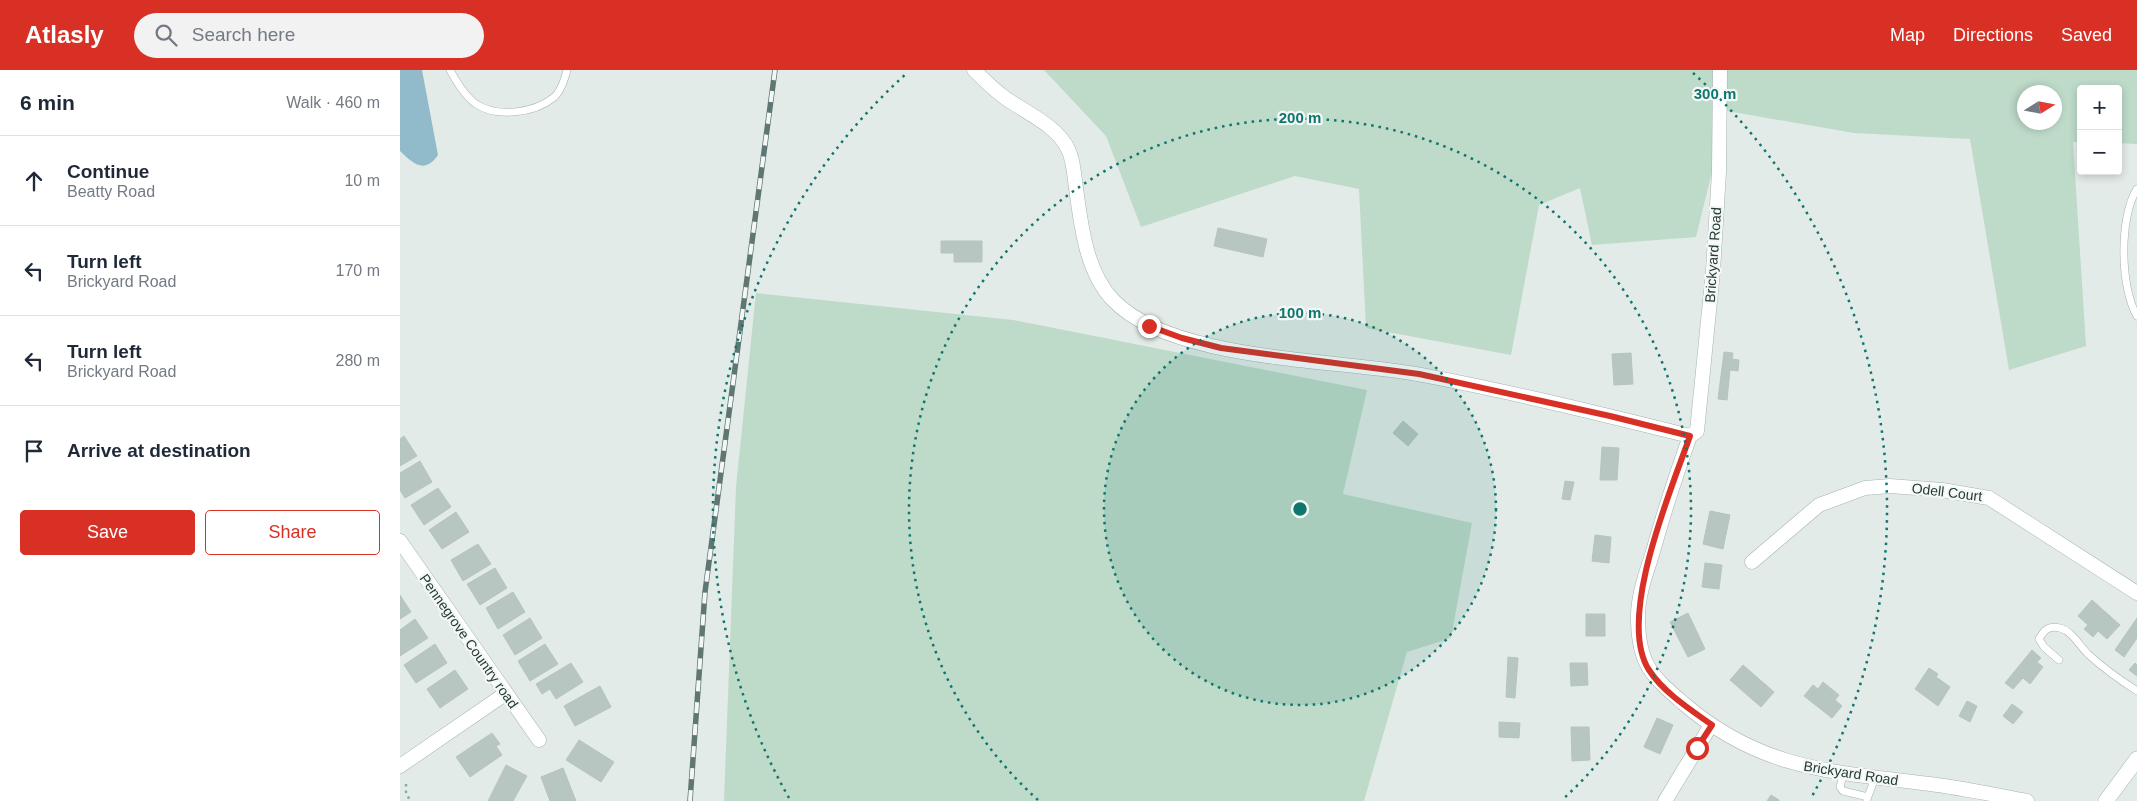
<!DOCTYPE html>
<html lang="en">
<head>
<meta charset="utf-8">
<style>
  body { margin:0; font-family:Arial,sans-serif; background:#f2f2f3; color:#1f2937 }
  .controls { position:absolute; right:15px; top:15px; display:grid; overflow:hidden; border-radius:5px; box-shadow:0 2px 8px #0003 }
  .controls button { width:45px; height:45px; display:grid; place-items:center; padding:0; border:0; border-bottom:1px solid #e0e1e3; background:#fff; color:#1f2937; font:25px sans-serif }
  .compass { position:absolute; left:1617px; top:15px; width:45px; height:45px; border-radius:50%; background:#fff; box-shadow:0 2px 8px #0003; rotate:79deg }
  .stop { position:absolute; width:15px; height:15px; margin:-11px; border:4px solid #d93025; border-radius:50%; background:#fff }
  .stop.end { background:#d93025; border-color:#fff; box-shadow:0 1px 5px #0008 }
  .list { margin:0; padding:0; list-style:none }
  h2 { display:flex; justify-content:space-between; align-items:center; height:65px; margin:0; padding:0 20px; font-size:21px }
  h2 small { font-size:16px; font-weight:400; color:#747a83 }
  .list li { display:grid; grid-template-columns:32px 1fr auto; gap:15px; align-items:center; box-sizing:border-box; height:90px; padding:0 20px; border-top:1px solid #e0e1e3 }
  .list b { display:block; font-size:19px; white-space:nowrap }
  .list p { margin:0; font-size:16px; white-space:nowrap; color:#747a83 }
  .list em { font-size:16px; font-style:normal; color:#747a83 }
  .actions { display:flex; gap:10px; padding:15px 20px }
  .actions a { flex:1; padding:11px 0; border:1px solid #d93025; border-radius:5px; text-align:center; font-size:18px; color:#d93025 }
  .actions .main { background:#d93025; color:#fff }
  .icon { flex:none; width:28px; height:28px; fill:none; stroke:currentColor; stroke-width:2; stroke-linecap:round; stroke-linejoin:round }
  .map { position:relative; flex:none; width:1737px; height:731px; overflow:hidden }
  header { display:flex; align-items:center; gap:30px; box-sizing:border-box; height:70px; padding:0 25px; background:#d93025; color:#fff }
  header strong { font-size:24px }
  nav { display:flex; gap:28px; margin-inline-start:auto; font-size:18px }
  .search { width:350px; height:45px; background:#f2f2f3; display:flex; align-items:center; gap:12px; box-sizing:border-box; padding:0 18px; border-radius:28px; color:#747a83; font-size:19px }
  main { display:flex }
  aside { flex:1; background:#fff }
  .map>svg:first-child { display:block }
  .green { fill:#bedac9; fill-rule:evenodd }
  .water { fill:#91bbca }
  .building { fill:#b8c6c2; stroke:#b6c4c0 }
  .lines { fill:none; stroke-linecap:round; stroke-linejoin:round }
  .lane-casing { stroke:#a6b2af; stroke-width:8 }
  .street-casing { stroke:#a6b2af; stroke-width:15 }
  .secondary-casing { stroke:#a3b6b1; stroke-width:16 }
  .path { stroke:#87aba4; stroke-width:2.5; stroke-dasharray:2.5 4; stroke-linecap:butt }
  .lane { stroke:#fff; stroke-width:7 }
  .street { stroke:#fff; stroke-width:14 }
  .secondary { stroke:#fff; stroke-width:15 }
  .rail-casing { stroke:#5f7672; stroke-width:5.5 }
  .rail { stroke:#f3f8f6; stroke-width:4; stroke-dasharray:11; stroke-linecap:butt }
  .route { stroke:#d93025; stroke-width:6 }
  .ring { fill:none; stroke:#0f766e; stroke-width:2.5; stroke-dasharray:2.5 5 }
  .labels { text-anchor:middle; dominant-baseline:central; stroke-width:4.5; stroke-linejoin:round; paint-order:stroke }
  .street-label { font-size:14px; fill:#253a37; stroke:#f3f8f6 }
  .centre { fill:#0f766e; stroke:#f3f8f6; stroke-width:2.5 }
  .ring-label { font-size:15px; text-anchor:middle; font-weight:bold; fill:#0f766e; stroke:#f3f8f6; stroke-width:4.5; stroke-linejoin:round; paint-order:stroke }
</style>
</head>
<body>
<header>
<strong>Atlasly</strong>
<div class="search"><svg class="icon" aria-label="search" viewBox="0 0 24 24"><circle cx="10" cy="10" r="6"/><path d="M15 15l6 6"/></svg>Search here</div>
<nav><a>Map</a><a>Directions</a><a>Saved</a></nav>
</header>
<main>
<aside>
<h2>6 min<small>Walk · 460 m</small></h2>
<ul class="list">
<li><svg class="icon" aria-label="ahead" viewBox="0 0 24 24"><path d="M12 20V5M6 11l6-6 6 6"/></svg><div><b>Continue</b><p>Beatty Road</p></div><em>10 m</em></li>
<li><svg class="icon" aria-label="left" viewBox="0 0 24 24"><path d="M17 20v-9H6M10 6l-5 5 5 5"/></svg><div><b>Turn left</b><p>Brickyard Road</p></div><em>170 m</em></li>
<li><svg class="icon" aria-label="left" viewBox="0 0 24 24"><path d="M17 20v-9H6M10 6l-5 5 5 5"/></svg><div><b>Turn left</b><p>Brickyard Road</p></div><em>280 m</em></li>
<li><svg class="icon" aria-label="arrive" viewBox="0 0 24 24"><path d="M6 21V4h12l-3 4 3 4H6"/></svg><div><b>Arrive at destination</b></div></li>
</ul>
<div class="actions"><a class="main">Save</a><a>Share</a></div>
</aside>
<div class="map">
<svg width="1737" height="731" viewBox="0 0 1737 731">
  <rect width="100%" height="100%" fill="#e3ebe8"/>
  <path class="green" d="M644,0H1737V74L1718,73V19H1681V72H1673L1686,276L1609,300L1570,69L1454,63L1327,41L1296,167L1192,175L1180,118L1139,135L1111,285L966,258L959,119L895,106L741,157L706,66ZM1624,22H1654V52H1624Z
    M356,223L613,250L967,320L943,424L1072,453L1051,568L1007,582L964,731H324L336,417Z"/>
  <path class="water" d="M0,0H22L38,85C24,105 13,93 0,81Z"/>
  <path class="building" d="M818,158L867,169L863,187L814,176Z
    M541,171H582V192H554V183H541Z
    M1324,282L1333,283L1332,289L1339,290L1338,301L1330,300L1327,330L1318,329Z
    M1231,283L1233,314L1214,315L1212,284Z
    M1003,351L1018,364L1008,376L993,363Z
    M4,366L17,386L0,396V369Z
    M1202,377L1219,378L1217,410H1200Z
    M20,391L32,412L5,428L0,420V403Z
    M1165,411L1174,412L1170,430L1162,429Z
    M38,418L51,437L24,455L11,435Z
    M1310,441L1330,445L1323,479L1303,474Z
    M56,442L69,462L42,479L29,460Z
    M1195,465L1211,467L1209,493L1192,491Z
    M78,474L91,494L63,511L51,490Z
    M1305,493L1322,495L1319,519L1302,517Z
    M95,498L107,518L80,535L67,514Z
    M113,522L125,542L98,559L86,538Z
    M0,525L11,542L0,549Z
    M1692,530L1720,555L1707,569L1698,561L1693,567L1684,559L1688,555L1678,546Z
    M1288,543L1305,579L1288,587L1270,552Z
    M1186,544H1205V566H1186Z
    M130,548L142,568L115,585L103,565Z
    M1737,548V568L1724,587L1715,580Z
    M15,549L28,568L0,586V560Z
    M35,574L47,593L16,613L4,595Z
    M145,574L158,594L130,611L118,591Z
    M1632,580L1641,588L1637,592L1643,597L1630,614L1623,608L1613,619L1605,613Z
    M1108,587L1118,588L1115,628L1106,627Z
    M171,593L183,612L156,629L150,619L142,624L136,614Z
    M1170,593H1187L1188,615L1171,616Z
    M1735,593L1737,595V606L1729,600Z
    M1343,595L1374,622L1361,637L1330,610Z
    M1529,598L1538,604L1536,607L1550,617L1538,636L1515,619Z
    M55,600L68,619L40,638L27,619Z
    M1423,612L1439,625L1435,630L1442,636L1432,648L1404,626L1413,615L1418,619Z
    M200,616L211,637L175,656L164,636Z
    M1567,631L1577,636L1570,652L1559,646Z
    M1612,634L1623,642L1613,654L1603,646Z
    M1257,648L1273,655L1260,684L1244,677Z
    M1099,652L1120,653L1119,668L1099,667Z
    M1171,657H1189L1190,690L1172,691Z
    M92,663L100,674L96,676L102,685L70,707L56,687Z
    M179,670L214,692L201,712L166,690Z
    M106,695L127,706L113,731H88Z
    M163,698L176,731H150L141,707Z
    M1371,725L1379,730V731H1367Z"/>
  <g class="lines">
    <defs>
      <path id="lane" d="M50,0C56,11 66,27 76,34C97,48 134,43 153,28C160,23 165,8 167,0
        M1737,119C1719,147 1720,217 1737,246
        M1659,590L1644,577L1639,569C1644,560 1649,555 1660,558C1672,561 1679,575 1688,584C1703,598 1720,610 1737,621
        M1443,705L1440,717L1443,721L1468,727
        M1467,729L1475,708"/>
      <path id="street" d="M574,0C583,9 593,19 604,27C624,42 657,55 668,79C674,91 674,105 676,118C681,155 686,202 713,230C772,292 940,289 1022,305C1112,322 1201,344 1290,366
        M1320,0L1319,102L1313,201L1297,361L1290,366C1276,405 1263,445 1252,485C1245,506 1237,529 1238,551C1239,595 1252,606 1283,633C1361,700 1433,702 1530,714C1562,718 1595,725 1627,731
        M0,471L139,670
        M1352,492L1419,435L1465,418L1490,416L1542,420L1589,428L1737,523
        M0,696L105,624
        M1265,731L1311,655"/>
      <path id="secondary" d="M1706,731L1737,689"/>
    </defs>
    <use href="#lane" class="lane-casing"/>
    <use href="#street" class="street-casing"/>
    <use href="#secondary" class="secondary-casing"/>
    <path class="path" d="M6,714V722L10,731"/>
    <use href="#lane" class="lane"/>
    <use href="#street" class="street"/>
    <use href="#secondary" class="secondary"/>
    <defs>
      <path id="rail" d="M290,731L305,522L375,0"/>
    </defs>
    <use href="#rail" class="rail-casing"/>
    <use href="#rail" class="rail"/>
  </g>
  <g class="lines">
    <path class="route" d="M749,256L782,268L821,278L1019,304L1210,346L1290,366C1271,420 1216,549 1249,600C1263,622 1291,640 1312,655L1297,678"/>
  </g>
  <circle cx="900" cy="439" r="196" fill="#0f766e" fill-opacity=".12"/>
  <g class="ring">
    <circle cx="900" cy="439" r="196"/>
    <path d="M638 730A391 391 0 1 1 1162 730"/>
    <path d="M389 728A587 587 0 0 1 507 3M1293 3A587 587 0 0 1 1411 728"/>
  </g>
  <g class="labels">
    <g class="street-label">
      <text transform="translate(1313 185) rotate(-86)">Brickyard Road</text>
      <text transform="translate(1547 422) rotate(7)">Odell Court</text>
      <text transform="translate(69 571) rotate(55)">Pennegrove Country road</text>
      <text transform="translate(1451 703) rotate(9)">Brickyard Road</text>
    </g>
  </g>
  <circle cx="900" cy="439" r="8" class="centre"/>
  <g class="ring-label">
    <text x="1315" y="29">300 m</text>
    <text x="900" y="53">200 m</text>
    <text x="900" y="248">100 m</text>
  </g>
</svg>
<div class="controls">
<button>+</button>
<button>−</button>
</div>
<svg class="compass" viewBox="-18 -18 36 36"><path d="M0-13l5 13h-10z" fill="#e53935"/><path d="M0 13l5-13h-10z" fill="#747a83"/></svg>
<div class="stop" style="left:1297px;top:678px"></div>
<div class="stop end" style="left:749px;top:256px"></div>
</div>
</main>
</body>
</html>
